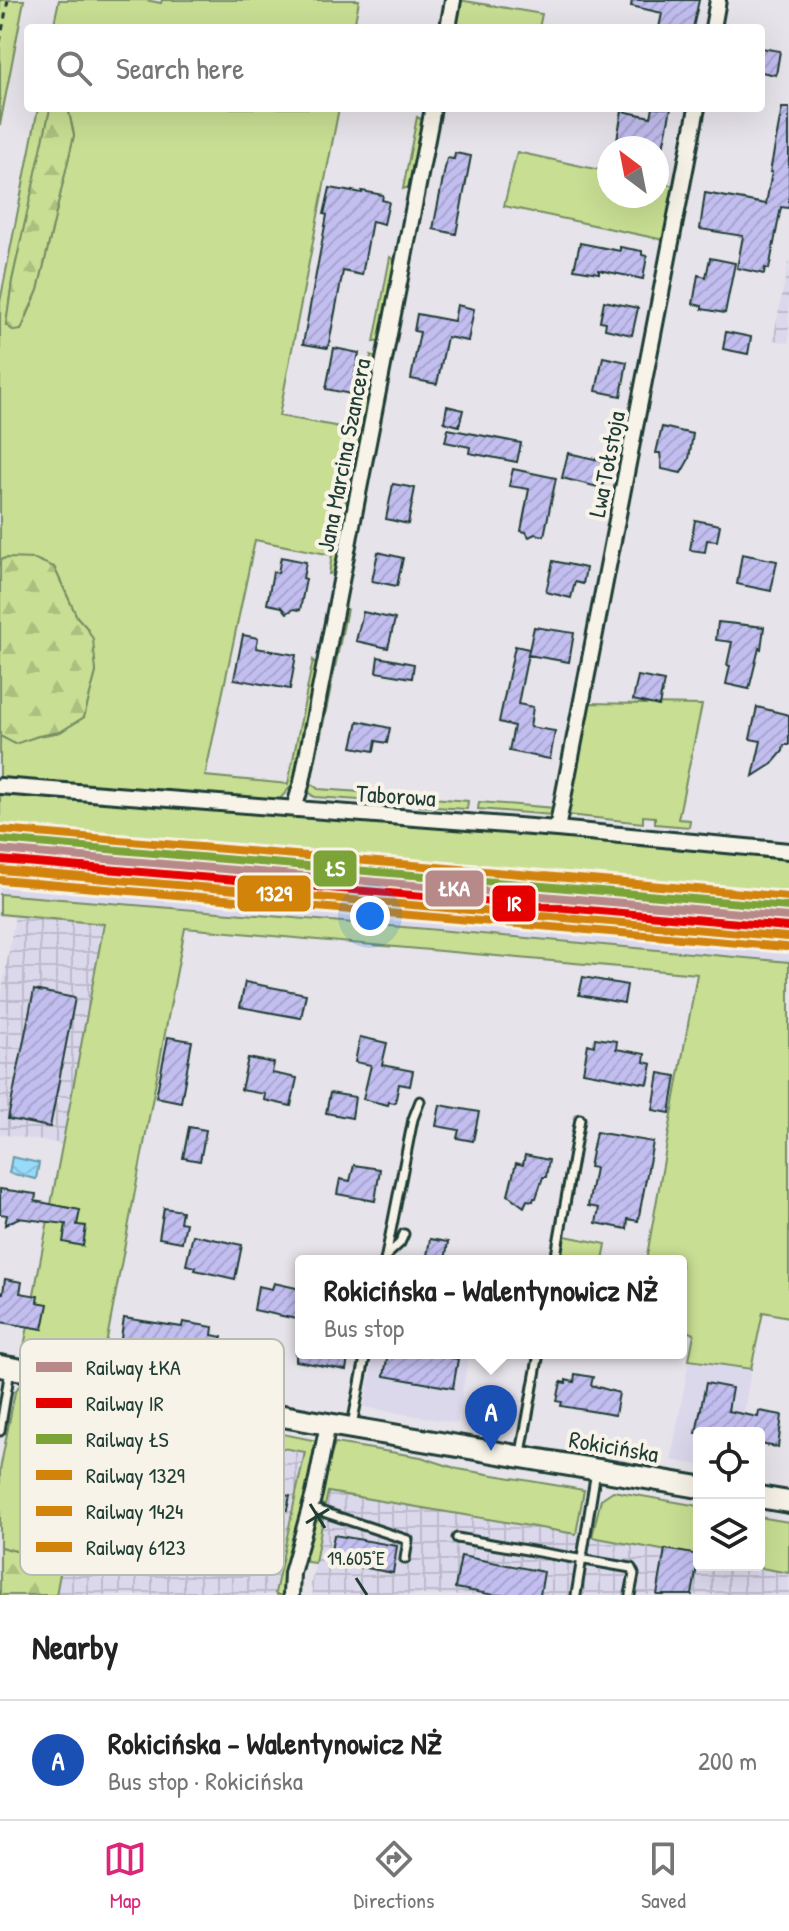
<!DOCTYPE html>
<html lang="en">
<head>
<meta charset="utf-8">
<style>
  body { margin:0; font-family:"Patrick Hand",sans-serif; background:#f2f2f2; color:#222 }
  .controls { position:absolute; right:24px; bottom:24px; display:grid; overflow:hidden; border-radius:8px; box-shadow:0 8px 32px #0002 }
  .controls button { width:72px; height:72px; display:grid; place-items:center; padding:0; border:0; border-bottom:2px solid #e0e0e0; background:#fff; color:#222; font:40px sans-serif }
  .compass { position:absolute; left:597px; top:136px; width:72px; height:72px; border-radius:50%; background:#fff; box-shadow:0 8px 32px #0002; rotate:328deg }
  .you { position:absolute; left:370px; top:916px; width:28px; height:28px; margin:-20px; border:6px solid #fff; border-radius:50%; background:#1a73e8; box-shadow:0 0 0 12px #1a73e833 }
  .badge { display:grid; place-items:center; width:52px; height:52px; border-radius:50%; background:#db2777; color:#fff; font-size:26px; font-weight:700 }
  .pin { position:absolute; translate:-50% -66px; filter:drop-shadow(0 2px 4px #0008) }
  .pin::after { content:''; position:absolute; top:42px; width:28px; height:24px; background:inherit; clip-path:polygon(0 0,100% 0,50% 100%) }
  .popup { position:absolute; left:295px; top:1255px; width:392px; height:104px; box-sizing:border-box; display:grid; place-content:center; border-radius:8px; background:#fff; filter:drop-shadow(0 2px 6px #0005); font-size:26px; white-space:nowrap; color:#767676 }
  .popup b { font-size:30px; color:#222 }
  .popup::after { content:''; position:absolute; left:50%; top:100%; margin-left:-16px; border:16px solid transparent; border-top-color:#fff }
  .list { margin:0; padding:0; list-style:none }
  h2 { display:flex; justify-content:space-between; align-items:center; height:104px; margin:0; padding:0 32px; font-size:34px }
  h2 small { font-size:26px; font-weight:400; color:#767676 }
  .list li { display:grid; grid-template-columns:52px 1fr auto; gap:24px; align-items:center; box-sizing:border-box; height:120px; padding:0 32px; border-top:2px solid #e0e0e0 }
  .list b { display:block; font-size:30px; white-space:nowrap }
  .list p { margin:0; font-size:26px; white-space:nowrap; color:#767676 }
  .list em { font-size:26px; font-style:normal; color:#767676 }
  .icon { flex:none; width:44px; height:44px; fill:none; stroke:currentColor; stroke-width:2; stroke-linecap:round; stroke-linejoin:round }
  .map { position:relative; flex:none; width:789px; height:1595px; overflow:hidden }
  .search { position:absolute; background:#fff; box-shadow:0 8px 32px #0002; left:24px; right:24px; top:24px; height:88px; display:flex; align-items:center; gap:20px; box-sizing:border-box; padding:0 28px; border-radius:8px; color:#767676; font-size:30px }
  .sheet { height:224px; background:#fff }
  nav { display:flex; justify-content:space-around; align-items:center; box-sizing:border-box; height:112px; border-top:2px solid #e0e0e0; background:#fff; font-size:22px; color:#767676 }
  nav a { display:grid; justify-items:center; gap:4px }
  nav .on { color:#db2777 }
  .map>svg:first-child { display:block }
  .built { fill:#dcd8ec }
  .industrial { fill:url(#industrial-grid) }
  .grass { fill:#c8de93; stroke:#748e64; stroke-width:2 }
  .forest { fill:url(#forest-firs); stroke:#748e64; stroke-width:2 }
  .water { fill:url(#water-waves); stroke:#679caa; stroke-width:2 }
  .building { fill:url(#building-hatch); stroke:#1f3d34; stroke-width:2 }
  .lines { fill:none; stroke-linecap:round; stroke-linejoin:round }
  .service-casing { stroke:#1f3d34; stroke-width:13 }
  .minor-casing { stroke:#1f3d34; stroke-width:20 }
  .secondary-casing { stroke:#1f3d34; stroke-width:26 }
  .path { stroke:#1f3d34; stroke-width:3; stroke-dasharray:6 6; stroke-linecap:butt }
  .service { stroke:#f7f3e8; stroke-width:7 }
  .minor { stroke:#f7f3e8; stroke-width:14 }
  .secondary { stroke:#f7f3e8; stroke-width:20 }
  .rail-1-casing { stroke:#f7f3e8; stroke-width:14 }
  .rail-2-casing { stroke:#f7f3e8; stroke-width:14 }
  .rail-3-casing { stroke:#f7f3e8; stroke-width:14 }
  .rail-4-casing { stroke:#f7f3e8; stroke-width:14 }
  .rail-5-casing { stroke:#f7f3e8; stroke-width:14 }
  .rail-6-casing { stroke:#f7f3e8; stroke-width:14 }
  .rail-1 { stroke:#b78a89; stroke-width:8 }
  .rail-2 { stroke:#e50000; stroke-width:8 }
  .rail-3 { stroke:#7ca338; stroke-width:8 }
  .rail-4 { stroke:#d2830a; stroke-width:8 }
  .rail-5 { stroke:#d2830a; stroke-width:8 }
  .rail-6 { stroke:#d2830a; stroke-width:8 }
  .ticks { fill:none; stroke:#1f3d34; stroke-width:3 }
  .labels { text-anchor:middle; dominant-baseline:central; stroke-width:8; stroke-linejoin:round; paint-order:stroke }
  .street-label { font-size:24px; fill:#1f3d34; stroke:#f7f3e8 }
  .key { fill:#f7f3e8; stroke:#b6bcb2; stroke-width:2 }
  .key-label { font-size:22px; fill:#1f3d34 }
  .ticks-label { font-size:20px; text-anchor:middle; fill:#1f3d34; stroke:#f7f3e8; stroke-width:8; stroke-linejoin:round; paint-order:stroke }
  .line-badge { stroke:#f7f3e8; stroke-width:3 }
  .badge-label { font-size:22px; text-anchor:middle; font-weight:bold; fill:#fff }
</style>
</head>
<body>
<div class="map">
<svg width="789" height="1595" viewBox="0 0 789 1595">
  <defs>
    <pattern id="industrial-grid" width="8" height="8" patternUnits="userSpaceOnUse" patternTransform="scale(2)"><rect width="8" height="8" fill="#dcd8ec"/><path d="M0 4h8M4 0v8" fill="none" stroke="#bcbacb"/></pattern>
    <pattern id="forest-firs" width="22" height="20" patternUnits="userSpaceOnUse" patternTransform="scale(2)"><rect width="22" height="20" fill="#c8de93"/><path d="M5 1l3.5 6h-7zM16 11l3.5 6h-7z" fill="#abbf7f"/></pattern>
    <pattern id="water-waves" width="16" height="10" patternUnits="userSpaceOnUse" patternTransform="scale(2)"><rect width="16" height="10" fill="#97dbf9"/><path d="M0 5q4-4 8 0t8 0" fill="none" stroke="#82bdd6"/></pattern>
    <pattern id="building-hatch" width="6" height="6" patternUnits="userSpaceOnUse" patternTransform="scale(2)"><rect width="6" height="6" fill="#c3bef0"/><path d="M-1 1l2-2M0 6l6-6M5 7l2-2" fill="none" stroke="#a7a4ce"/></pattern>
  </defs>
  <rect width="100%" height="100%" fill="#e7e3ea"/>
  <filter id="ink" filterUnits="userSpaceOnUse"><feTurbulence type="fractalNoise" baseFrequency=".0125" numOctaves="2"/><feDisplacementMap in="SourceGraphic" scale="16" xChannelSelector="R" yChannelSelector="G"/><feConvolveMatrix kernelMatrix="1 2 1 2 8 2 1 2 1" color-interpolation-filters="sRGB"/></filter>
  <g filter="url(#ink)">
    <path class="built" d="M0,829L413,864L789,893V962L427,929L0,894Z
      M374,1353H469L457,1423L364,1407Z
      M689,1360L751,1369L741,1433H699V1465L671,1460Z"/>
    <path class="industrial" d="M789,259V343L773,340Z
      M15,915L104,923L62,1144L0,1134V1003Z
      M92,1404L180,1419V1429L305,1452L276,1595H56Z
      M328,1492L433,1508L699,1557V1565H744L789,1573V1595H313L311,1585Z"/>
    <path class="grass" d="M0,0H24L0,125Z
      M59,0H146L161,3L162,0H359L354,28H53Z
      M459,0L542,14L539,28H454Z
      M38,108H51L12,281L6,325L21,330L38,290L74,135L68,108H339L279,416L357,430L371,355L377,360L354,482L347,483L344,499L349,504L335,573L329,574L332,555L255,540L205,776L288,784L313,660L317,666L297,773L294,783L279,800L0,780V736L15,743L38,736L60,732L84,717L96,672L87,628L77,617L54,567L6,558L0,560V302Z
      M417,117L423,120L409,187L403,189Z
      M517,152L609,172V196H657V182L675,186L664,240L504,206Z
      M390,257L396,262L381,341L374,342Z
      M347,609L311,783L318,789L375,793L374,801L315,797L311,795L307,786L341,610Z
      M587,703L702,705L678,819L690,820L689,827L655,824V817L643,816V823L568,815L569,799Z
      M0,791L294,816L553,834L789,857V893L413,864L0,829Z
      M420,797L468,801L467,809L419,806Z
      M479,802L555,808L552,815L478,809Z
      M0,894L427,929L789,962V1317L763,1312L751,1369L689,1360L694,1334L681,1329V1261H646L697,974L185,928L103,1360L24,1347L104,924L0,914Z
      M565,1236L606,1244L603,1261H560Z
      M19,1386L146,1409L148,1414L92,1405L62,1563L0,1547V1470L15,1392Z
      M166,1411L318,1441V1454L286,1569L283,1587V1595H276L275,1593L305,1452L180,1429V1419L162,1416Z
      M335,1443L421,1457L458,1469L584,1490L576,1534L328,1492L325,1506L321,1503L319,1495Z
      M613,1491L699,1506V1557L592,1537L601,1499Z
      M759,1517L789,1522V1573L744,1565H759Z
      M323,1518L315,1563L307,1562L305,1553L313,1523Z"/>
    <path class="forest" d="M68,108L74,135L38,290L21,330L14,331L6,325L12,281L50,109Z
      M6,558L35,559L54,567L77,617L87,628L93,639L96,672L84,717L60,732L38,736L15,744L0,736V560Z
      M0,1547L62,1563L56,1595H0Z"/>
    <path class="water" d="M12,1157L39,1163L36,1179L9,1173Z"/>
    <path class="building" d="M632,0H699L693,28H659L662,13L631,6Z
      M761,48L780,51L776,75L761,72Z
      M653,108H671L663,148H637L616,145L622,111L651,117Z
      M782,108H789V208L781,207L769,269L765,268L764,274L737,268L743,236L700,229L705,193L766,204L772,172H770Z
      M455,153L471,156L456,234L433,229L447,158L454,159Z
      M330,188L352,192V191L362,193V191L383,195L382,200L389,202L384,224L372,221L362,275L343,271L328,348L303,344L327,215L324,214Z
      M580,243L620,251V247L642,251V255L647,256L643,279L599,270V273L574,269Z
      M710,258L735,263L725,313L702,309V306L693,304L698,275L706,277Z
      M604,301L638,308L632,335L605,329L606,322L600,321Z
      M457,305L474,309L468,341L447,337L437,384L411,379L420,332L414,331L417,314L454,321Z
      M726,332L751,337L748,354L723,349Z
      M334,348L359,353L351,394L326,389Z
      M603,357L627,362L621,396L596,391Z
      M447,406L463,410L459,426L444,422Z
      M662,427L693,434L689,459L681,473L662,469L660,453H656Z
      M448,429L521,443L517,462L469,453L470,447L445,442Z
      M568,453L608,462L602,488L562,478Z
      M513,469L556,478L544,536L535,534L529,537L526,532L521,531L529,489L509,486Z
      M393,484L415,488L408,524L386,519Z
      M695,520L720,525L717,541L707,540L705,552L690,550Z
      M378,552L403,558L397,586L372,581Z
      M742,554L777,561L771,591L737,584Z
      M281,557L306,562L303,578L306,579L300,610L294,609L287,613L282,607L267,604L273,572L278,573Z
      M553,561L586,568L583,584L575,582L571,598L546,592Z
      M363,612L395,619L388,648L356,641Z
      M718,622L764,627L761,649L759,648L749,689L726,684L730,666L727,665L732,642L716,640Z
      M534,627L574,633L569,662L528,655Z
      M243,635L258,638L256,648L296,655L290,689L234,679Z
      M515,646L529,649L518,704L533,707L530,727L555,731L550,759L509,751L514,726L499,722Z
      M378,657L414,664L412,678L376,672Z
      M638,676L664,681L659,706L633,700Z
      M757,707L789,715V745H784L783,751L772,764L753,776L761,741L750,739Z
      M358,721L390,728L387,743L376,741L374,751L352,747Z
      M583,977L627,985L624,1003L579,995Z
      M245,982L306,994L301,1018L240,1007Z
      M34,990L75,998L50,1127L8,1119Z
      M168,1037L192,1041L181,1102L156,1097Z
      M360,1037L387,1043L382,1065L413,1071L410,1086L399,1084L395,1103L389,1102L388,1105L363,1099L371,1065L355,1062Z
      M595,1038L617,1041L616,1049L645,1054L644,1062L652,1064L648,1084L583,1072L588,1044L594,1046Z
      M248,1058L274,1063L272,1073L297,1078L291,1106L264,1100L265,1094L241,1090Z
      M659,1073L676,1076L670,1113L653,1110Z
      M330,1093L355,1097L352,1118L326,1113Z
      M440,1105L479,1112L473,1141L457,1138L459,1130L436,1126Z
      M189,1127L206,1130L200,1161L183,1158Z
      M596,1132L653,1142L638,1221L628,1219L627,1229L596,1223L599,1208L588,1206L595,1168L589,1167Z
      M525,1155L549,1160L546,1177H543L536,1198H534L533,1201L527,1200L524,1207L508,1195L516,1163L523,1165Z
      M354,1165L380,1169L375,1201L337,1194L340,1179L350,1181Z
      M0,1189L36,1194L35,1201L80,1210L77,1225L86,1226L83,1246L63,1242L66,1224L18,1218L5,1225L7,1215L0,1214Z
      M164,1208L182,1211L180,1222L186,1223L182,1242L159,1238Z
      M193,1235L242,1245L235,1279L195,1270L196,1267L186,1265Z
      M430,1239L448,1242L445,1261H426Z
      M5,1279L22,1282L20,1293L38,1296L37,1302L48,1304L43,1329L0,1322V1293H3Z
      M274,1283L301,1289V1320L254,1310L258,1286L272,1289Z
      M124,1318L182,1327L183,1322L213,1327L212,1335L222,1337L218,1363L177,1356L178,1354L120,1345Z
      M296,1353H349L346,1370L296,1361Z
      M388,1353H422L458,1359L453,1388L384,1376Z
      M575,1374L593,1377L591,1385L619,1393L615,1415L561,1406L562,1402L557,1401L561,1382L566,1383V1380L574,1382Z
      M706,1383L732,1388L728,1411L758,1417L759,1411L782,1415L778,1447L759,1444V1433H696Z
      M115,1438L142,1443L140,1454L144,1455L142,1468L137,1470L110,1466Z
      M268,1492L290,1496L287,1510L266,1507Z
      M130,1493L159,1498L148,1561L123,1556L130,1514H126Z
      M334,1535L397,1546L393,1573L329,1561Z
      M665,1549L699,1555L692,1595H657Z
      M461,1556L544,1572L540,1595H494L455,1588Z"/>
    <g class="lines">
      <defs>
        <path id="service" d="M387,1255L400,1243L404,1234
          M385,1261L413,1119L420,1101
          M555,1261L580,1119
          M352,1425L366,1353
          M0,1431L10,1370
          M521,1453L539,1353
          M311,1508L408,1540L405,1559
          M457,1538L631,1568L634,1574L630,1595
          M576,1595L596,1471"/>
        <path id="minor" d="M448,28L453,0
          M713,28L718,0
          M0,786L557,829L789,851
          M294,809L302,782L433,108
          M557,829L697,108
          M291,1595L292,1573L314,1494L328,1424"/>
        <path id="secondary" d="M0,1366L328,1424L699,1487
          M759,1497L789,1502"/>
      </defs>
      <use href="#service" class="service-casing"/>
      <use href="#minor" class="minor-casing"/>
      <use href="#secondary" class="secondary-casing"/>
      <path class="path" d="M0,42L8,0"/>
      <use href="#service" class="service"/>
      <use href="#minor" class="minor"/>
      <use href="#secondary" class="secondary"/>
      <defs>
        <path id="rail-1" d="M0,850L789,917"/>
        <path id="rail-2" d="M0,860L788,927"/>
        <path id="rail-3" d="M1,840L789,907"/>
        <path id="rail-4" d="M0,870L787,937"/>
        <path id="rail-5" d="M2,830L789,897"/>
        <path id="rail-6" d="M0,880L786,947"/>
      </defs>
      <use href="#rail-1" class="rail-1-casing"/>
      <use href="#rail-2" class="rail-2-casing"/>
      <use href="#rail-3" class="rail-3-casing"/>
      <use href="#rail-4" class="rail-4-casing"/>
      <use href="#rail-5" class="rail-5-casing"/>
      <use href="#rail-6" class="rail-6-casing"/>
      <use href="#rail-1" class="rail-1"/>
      <use href="#rail-2" class="rail-2"/>
      <use href="#rail-3" class="rail-3"/>
      <use href="#rail-4" class="rail-4"/>
      <use href="#rail-5" class="rail-5"/>
      <use href="#rail-6" class="rail-6"/>
    </g>
  </g>
  <path class="ticks" d="M310,1504L325,1528M306,1523L329,1509M356,1578L367,1595"/>
  <g class="labels">
    <g class="street-label">
      <text transform="translate(343 455) rotate(-79)">Jana Marcina Szancera</text>
      <text transform="translate(606 464) rotate(-79)">Lwa Tołstoja</text>
      <text transform="translate(396 795) rotate(4)">Taborowa</text>
      <text transform="translate(614 1446) rotate(10)">Rokicińska</text>
    </g>
  </g>
  <rect x="20" y="1339" width="264" height="236" rx="12" class="key"/>
  <rect x="36" y="1362" width="36" height="10" fill="#b78a89"/>
  <rect x="36" y="1398" width="36" height="10" fill="#e50000"/>
  <rect x="36" y="1434" width="36" height="10" fill="#7ca338"/>
  <rect x="36" y="1470" width="36" height="10" fill="#d2830a"/>
  <rect x="36" y="1506" width="36" height="10" fill="#d2830a"/>
  <rect x="36" y="1542" width="36" height="10" fill="#d2830a"/>
  <g class="key-label">
    <text x="86" y="1375">Railway ŁKA</text>
    <text x="86" y="1411">Railway IR</text>
    <text x="86" y="1447">Railway ŁS</text>
    <text x="86" y="1483">Railway 1329</text>
    <text x="86" y="1519">Railway 1424</text>
    <text x="86" y="1555">Railway 6123</text>
  </g>
  <g class="ticks-label">
    <text x="356" y="1565">19.605°E</text>
  </g>
  <g class="line-badge">
    <rect x="312" y="849" width="46" height="39" rx="8" fill="#7ca338"/>
    <rect x="424" y="869" width="61" height="39" rx="8" fill="#b78a89"/>
    <rect x="236" y="874" width="76" height="39" rx="8" fill="#d2830a"/>
    <rect x="491" y="884" width="46" height="39" rx="8" fill="#e50000"/>
  </g>
  <g class="badge-label">
    <text x="335" y="876">ŁS</text>
    <text x="454" y="896">ŁKA</text>
    <text x="274" y="901">1329</text>
    <text x="514" y="911">IR</text>
  </g>
</svg>
<div class="controls">
<button><svg class="icon" aria-label="locate" viewBox="0 0 24 24"><circle cx="12" cy="12" r="6"/><path d="M12 2v4M12 18v4M2 12h4M18 12h4"/></svg></button>
<button><svg class="icon" aria-label="layers" viewBox="0 0 24 24"><path d="M12 4l9 5-9 5-9-5zM3 14l9 5 9-5"/></svg></button>
</div>
<svg class="compass" viewBox="-18 -18 36 36"><path d="M0-13l5 13h-10z" fill="#e53935"/><path d="M0 13l5-13h-10z" fill="#767676"/></svg>
<div class="you"></div>
<div class="pin badge" style="left:491px;top:1451px;background:#1a4fb4">A</div>
<div class="popup"><b>Rokicińska - Walentynowicz NŻ</b>Bus stop</div>
<div class="search"><svg class="icon" aria-label="search" viewBox="0 0 24 24"><circle cx="10" cy="10" r="6"/><path d="M15 15l6 6"/></svg>Search here</div>
</div>
<section class="sheet">
<h2>Nearby<small></small></h2>
<ul class="list">
<li><span class="badge" style="background:#1a4fb4">A</span><div><b>Rokicińska - Walentynowicz NŻ</b><p>Bus stop · Rokicińska</p></div><em>200 m</em></li>
</ul>
</section>
<nav>
<a class="on"><svg class="icon" aria-label="map" viewBox="0 0 24 24"><path d="M3 6l6-2 6 2 6-2v14l-6 2-6-2-6 2zM9 4v14M15 6v14"/></svg>Map</a>
<a><svg class="icon" aria-label="directions" viewBox="0 0 24 24"><path d="M12 3l9 9-9 9-9-9zM9 14v-3h6M13 9l2 2-2 2"/></svg>Directions</a>
<a><svg class="icon" aria-label="saved" viewBox="0 0 24 24"><path d="M7 4h10v16l-5-4-5 4z"/></svg>Saved</a>
</nav>
</body>
</html>
